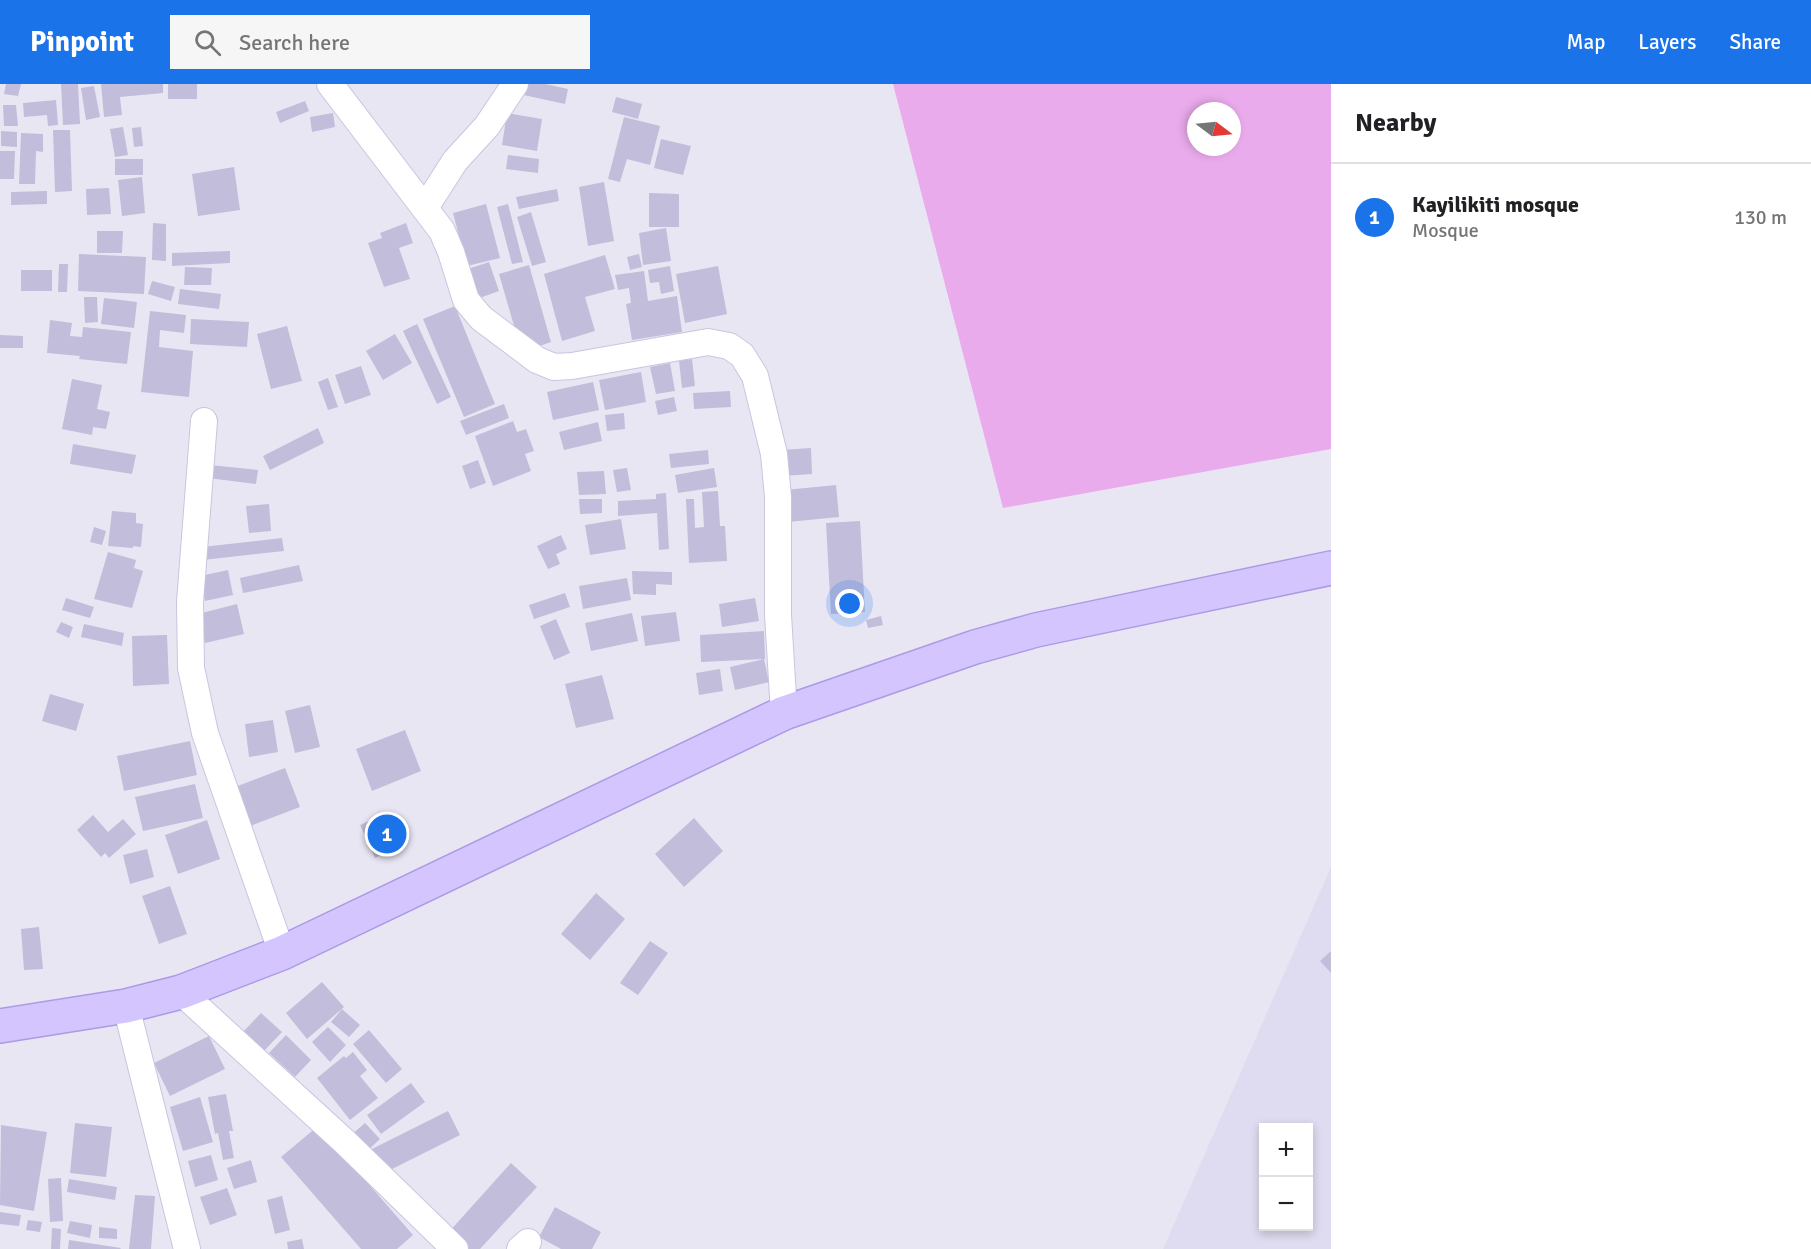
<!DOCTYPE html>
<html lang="en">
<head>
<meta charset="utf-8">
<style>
  body { margin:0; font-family:Signika,sans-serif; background:#f6f6f6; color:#202124 }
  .controls { position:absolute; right:18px; bottom:18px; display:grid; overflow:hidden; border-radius:0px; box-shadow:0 3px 9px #0003 }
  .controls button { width:54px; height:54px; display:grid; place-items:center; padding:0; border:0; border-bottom:2px solid #e0e0e0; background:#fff; color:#202124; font:30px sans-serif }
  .compass { position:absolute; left:1187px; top:18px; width:54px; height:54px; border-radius:50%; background:#fff; box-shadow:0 3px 9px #0003; rotate:106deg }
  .you { position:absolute; left:850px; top:520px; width:21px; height:21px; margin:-15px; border:4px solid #fff; border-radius:50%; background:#1a73e8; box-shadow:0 0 0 9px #1a73e833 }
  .badge { display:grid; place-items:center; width:39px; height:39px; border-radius:50%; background:#1a73e8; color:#fff; font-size:20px; font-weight:700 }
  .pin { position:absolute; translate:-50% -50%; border:3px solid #fff; box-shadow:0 2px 6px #0006 }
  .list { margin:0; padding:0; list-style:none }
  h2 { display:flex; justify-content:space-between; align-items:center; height:78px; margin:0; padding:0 24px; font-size:26px }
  h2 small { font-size:20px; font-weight:400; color:#757577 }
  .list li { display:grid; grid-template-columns:39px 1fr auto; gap:18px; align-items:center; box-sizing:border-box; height:108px; padding:0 24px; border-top:2px solid #e0e0e0 }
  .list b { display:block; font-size:22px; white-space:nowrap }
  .list p { margin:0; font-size:20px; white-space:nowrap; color:#757577 }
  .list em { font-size:20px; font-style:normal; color:#757577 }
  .icon { flex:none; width:33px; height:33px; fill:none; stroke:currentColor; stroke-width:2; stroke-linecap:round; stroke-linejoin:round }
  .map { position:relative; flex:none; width:1331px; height:1165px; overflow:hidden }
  header { display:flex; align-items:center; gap:36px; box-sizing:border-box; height:84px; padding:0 30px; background:#1a73e8; color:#fff }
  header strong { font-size:28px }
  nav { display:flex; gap:33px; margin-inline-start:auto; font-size:21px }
  .search { width:420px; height:54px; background:#f6f6f6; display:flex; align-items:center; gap:15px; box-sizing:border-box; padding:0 21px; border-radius:0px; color:#757577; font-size:22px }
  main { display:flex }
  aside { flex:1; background:#fff }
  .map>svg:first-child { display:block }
  .residential { fill:#dfdbf0; fill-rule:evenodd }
  .green { fill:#eaabec; fill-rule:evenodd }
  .building { fill:#c1bdda }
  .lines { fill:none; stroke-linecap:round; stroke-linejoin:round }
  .minor-casing { stroke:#c9c5df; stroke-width:28 }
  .secondary-casing { stroke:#ac9ae5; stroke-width:36 }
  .minor { stroke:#fff; stroke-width:26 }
  .secondary { stroke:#d5c5ff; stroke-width:33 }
</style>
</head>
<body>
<header>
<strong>Pinpoint</strong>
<div class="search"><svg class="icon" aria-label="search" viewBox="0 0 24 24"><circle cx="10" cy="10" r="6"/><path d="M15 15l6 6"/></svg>Search here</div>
<nav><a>Map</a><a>Layers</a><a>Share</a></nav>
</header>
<main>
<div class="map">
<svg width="1331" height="1165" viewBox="0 0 1331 1165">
  <rect width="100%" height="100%" fill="#e9e6f4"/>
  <path class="residential" d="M1331,783V1165H1163ZM1264,1044H1308V1142H1264Z"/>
  <path class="green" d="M893,0H1331V365L1003,424ZM1196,27H1232V63H1196Z"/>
  <path class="building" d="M6,0H21L18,12L4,10Z
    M61,0H78L80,40L63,41Z
    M101,0H163V9L120,13L122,31L104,33Z
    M168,0H197V15H168Z
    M521,0H545L568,5L565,20L519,10Z
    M94,2L100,33L86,36L81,4Z
    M616,13L642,20L638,35L612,28Z
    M56,16L58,41L48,42L47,31L24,33L23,19Z
    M305,17L309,27L280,39L276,28Z
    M3,21H16L18,42H4Z
    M333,29L335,43L312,48L310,33Z
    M507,29L542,35L537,67L502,61Z
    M624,33L660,42L650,81L627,75L620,98L608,95Z
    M123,43L128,71L115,73L110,45Z
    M141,43L143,62L134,63L132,44Z
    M53,46H70L72,107L55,108Z
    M1,47L17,48V63L1,62Z
    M21,49L43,50V68L36,67L35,100H19Z
    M661,55L691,62L683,91L654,84Z
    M0,67H15L14,95H0Z
    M508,71L539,75L538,89L506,85Z
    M115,75H143V91H115Z
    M234,83L240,126L198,132L192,90Z
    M142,93L145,129L122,132L118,96Z
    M604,98L614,157L588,162L579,103Z
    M109,104L111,130L87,131L86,105Z
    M557,105L559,117L519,125L516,113Z
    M47,107V120L11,121V108Z
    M649,109L679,110V143H649Z
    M486,120L500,174L467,182L453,129Z
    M508,120L523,178L512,180L497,123Z
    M531,128L546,178L532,182L517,133Z
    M153,139L166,140V177L152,176Z
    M406,139L413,159L399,164L410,195L384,203L368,159L382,154L380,149Z
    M666,144L671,177L643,181L639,149Z
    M97,147H123L122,169H97Z
    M230,167V179L172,182V169Z
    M79,170L146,173L144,210L78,207Z
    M639,170L642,183L630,186L627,173Z
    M605,171L615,205L585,213L595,247L562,257L544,190Z
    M489,178L499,207L474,216L465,186Z
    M59,180H68L67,208H58Z
    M529,181L551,258L534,264L532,255L519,259L499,190Z
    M670,182L674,207L661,210L659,198L650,199L648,186Z
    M718,182L727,230L685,239L676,190Z
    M185,183L212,184L211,201H184Z
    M21,186H52V207H21Z
    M644,187L648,217L677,212L682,248L632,256L626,220L631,219L629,204L618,206L615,191Z
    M152,197L175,203L171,217L148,210Z
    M180,205L221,210L219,225L178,220Z
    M84,213H97L98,238L85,239Z
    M104,214L137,218L134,244L101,240Z
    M455,222L495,320L464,333L423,235Z
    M150,227L186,231L184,249L160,246L159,263L193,267L189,313L141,308Z
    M191,235L249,238L247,263L190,260Z
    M50,236L72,239L70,252L82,253L83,243L131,248L127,280L79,275L80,272L47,269Z
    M417,240L451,313L437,320L403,247Z
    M287,242L302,297L271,305L257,250Z
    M395,250L412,279L383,296L366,267Z
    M0,251L23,252V264H0Z
    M692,275L695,302L682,304L679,277Z
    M670,279L675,307L656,310L650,283Z
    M361,282L371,311L345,320L335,291Z
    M641,288L646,318L605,326L599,296Z
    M328,294L338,323L328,326L318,298Z
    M72,295L102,301L97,325L110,328L106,345L93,343L92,351L62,345Z
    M593,298L599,326L553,336L547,308Z
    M730,307L731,323L694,325L693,309Z
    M674,313L677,327L658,331L655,317Z
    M504,320L509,334L466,351L460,337Z
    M624,329L625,345L607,347L605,331Z
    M513,337L517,348L526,345L534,367L525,370L531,387L493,402L475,352Z
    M598,338L602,357L564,366L559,348Z
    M318,344L324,359L270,386L263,372Z
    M73,360L136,371L132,390L70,380Z
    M811,364L812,390L783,392L781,366Z
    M708,366L709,380L671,384L669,370Z
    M478,376L486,399L470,405L462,382Z
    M210,381L258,386L256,400L208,394Z
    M627,384L631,406L617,408L613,386Z
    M714,384L717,403L678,409L675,391Z
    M604,387L606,410L579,411L577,388Z
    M836,401L839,433L788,438L785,406Z
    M718,407L720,442H725L727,477L689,479L686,415H694L695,444L704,443L702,408Z
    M666,409L669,465L659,466L657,429L618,432V417L656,415V410Z
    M579,415H602V429L580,430Z
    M269,420L271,447L249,449L246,422Z
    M112,427L136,429V439L143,440L141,463L133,462V464L108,462Z
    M621,435L626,465L590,471L585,441Z
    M860,437L865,528L831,530L826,439Z
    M94,443L106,447L102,461L90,458Z
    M561,451L567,465L556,470L560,480L548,485L537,462Z
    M282,454L284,467L203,476L202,463Z
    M108,468L136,476L134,484L143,487L132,524L94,515Z
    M299,481L303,497L243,509L240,494Z
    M228,486L233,511L205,517L200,492Z
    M632,487L672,488V501L656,500V511L633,510Z
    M627,494L631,516L583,525L579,502Z
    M565,509L570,523L534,535L529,521Z
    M66,514L94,523L90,534L62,526Z
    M755,514L759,537L722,543L719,520Z
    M237,520L244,550L205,559L198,530Z
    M676,528L680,557L645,562L641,532Z
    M632,529L638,557L591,567L585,539Z
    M881,532L883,541L868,544L866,536Z
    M556,535L570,569L554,576L540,542Z
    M61,538L73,543L69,554L56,548Z
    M84,540L124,549L122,562L81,553Z
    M764,547L765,575L701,578L700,551Z
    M167,551L169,600L133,602L132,552Z
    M764,575L769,598L735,606L730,583Z
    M720,585L723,607L699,611L696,589Z
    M602,591L614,635L576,644L565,600Z
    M50,610L84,620L76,647L42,637Z
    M310,621L320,663L295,669L285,627Z
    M273,636L278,668L249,673L245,640Z
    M405,646L421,687L372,707L356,665Z
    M190,657L197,691L124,707L117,672Z
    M285,684L300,723L250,742L235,703Z
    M195,700L203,734L143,747L135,713Z
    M384,730L400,762L375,774L360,741Z
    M93,731L108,748L123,735L136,750L109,774L105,769L101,773L77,746Z
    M694,734L723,767L684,803L655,770Z
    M207,736L220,775L178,790L165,751Z
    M147,765L154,793L130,800L123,771Z
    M170,802L187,850L159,860L142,812Z
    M596,809L625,835L590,876L561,850Z
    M39,843L43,885L24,886L21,845Z
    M650,857L668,869L638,911L620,899Z
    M1331,867V889L1320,877Z
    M322,898L344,923L307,955L286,929Z
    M342,925L360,941L349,953L331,938Z
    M261,929L282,948L264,967L243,948Z
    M328,943L346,961L330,978L312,958Z
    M369,946L402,985L386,999L353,960Z
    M286,951L311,976L295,993L269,969Z
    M209,952L225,985L170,1012L154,979Z
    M353,968L367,986L360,992L378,1014L350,1036L317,994L344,972L346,974Z
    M411,999L425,1018L381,1050L367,1031Z
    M226,1010L233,1047H229L234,1074L223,1076L218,1049L215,1050L208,1013Z
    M200,1013L213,1058L183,1067L170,1023Z
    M448,1027L460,1051L384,1089L372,1065Z
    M75,1039L112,1043L106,1093L70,1089Z
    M365,1039L380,1055L365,1069L350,1052Z
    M1,1041L47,1048L34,1127L0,1121Z
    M318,1042L413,1151L397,1165H361L281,1073Z
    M211,1071L218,1096L195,1103L188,1077Z
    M251,1076L257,1098L234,1105L227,1084Z
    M511,1079L537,1103L480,1165H466L448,1149Z
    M61,1094L63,1137L50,1138L48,1095Z
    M69,1095L117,1103L115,1116L67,1108Z
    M227,1104L237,1131L210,1141L200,1113Z
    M135,1111L155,1112L151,1165H129Z
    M282,1112L290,1146L275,1150L267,1116Z
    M555,1123L601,1148L592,1165H561L539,1153Z
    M0,1128L21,1131L19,1142L0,1140Z
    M28,1136L42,1138L40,1148L26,1146Z
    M70,1137L92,1141L90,1154L67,1149Z
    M99,1143L117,1145V1155L99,1154Z
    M52,1144L61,1145L60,1165H51Z
    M302,1155L304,1165H288L287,1158Z
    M69,1156L121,1164L120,1165H68Z"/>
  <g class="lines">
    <defs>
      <path id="minor" d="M330,0L442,147L451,168L466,216L481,234L537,276L554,283L572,282L708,258L729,262L742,271L755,292L774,370L778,413V531L784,629
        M425,124L455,77L487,42L515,0
        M204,337L190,518L191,584L205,649L282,869
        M181,908L345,1058L455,1165
        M126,922L187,1165
        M520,1165L528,1158"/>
      <path id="secondary" d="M0,942L126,922L181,908L282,869L784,629L975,563L1036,546L1331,484"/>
    </defs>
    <use href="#minor" class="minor-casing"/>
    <use href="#secondary" class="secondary-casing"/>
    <use href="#minor" class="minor"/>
    <use href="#secondary" class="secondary"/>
  </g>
</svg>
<div class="controls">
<button>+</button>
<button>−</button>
</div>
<svg class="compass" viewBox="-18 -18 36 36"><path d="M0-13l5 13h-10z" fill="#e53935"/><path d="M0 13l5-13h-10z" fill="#757577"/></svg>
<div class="you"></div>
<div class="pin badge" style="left:387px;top:750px">1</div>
</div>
<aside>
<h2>Nearby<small></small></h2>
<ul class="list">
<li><span class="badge">1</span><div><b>Kayilikiti mosque</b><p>Mosque</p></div><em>130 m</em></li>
</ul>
</aside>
</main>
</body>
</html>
